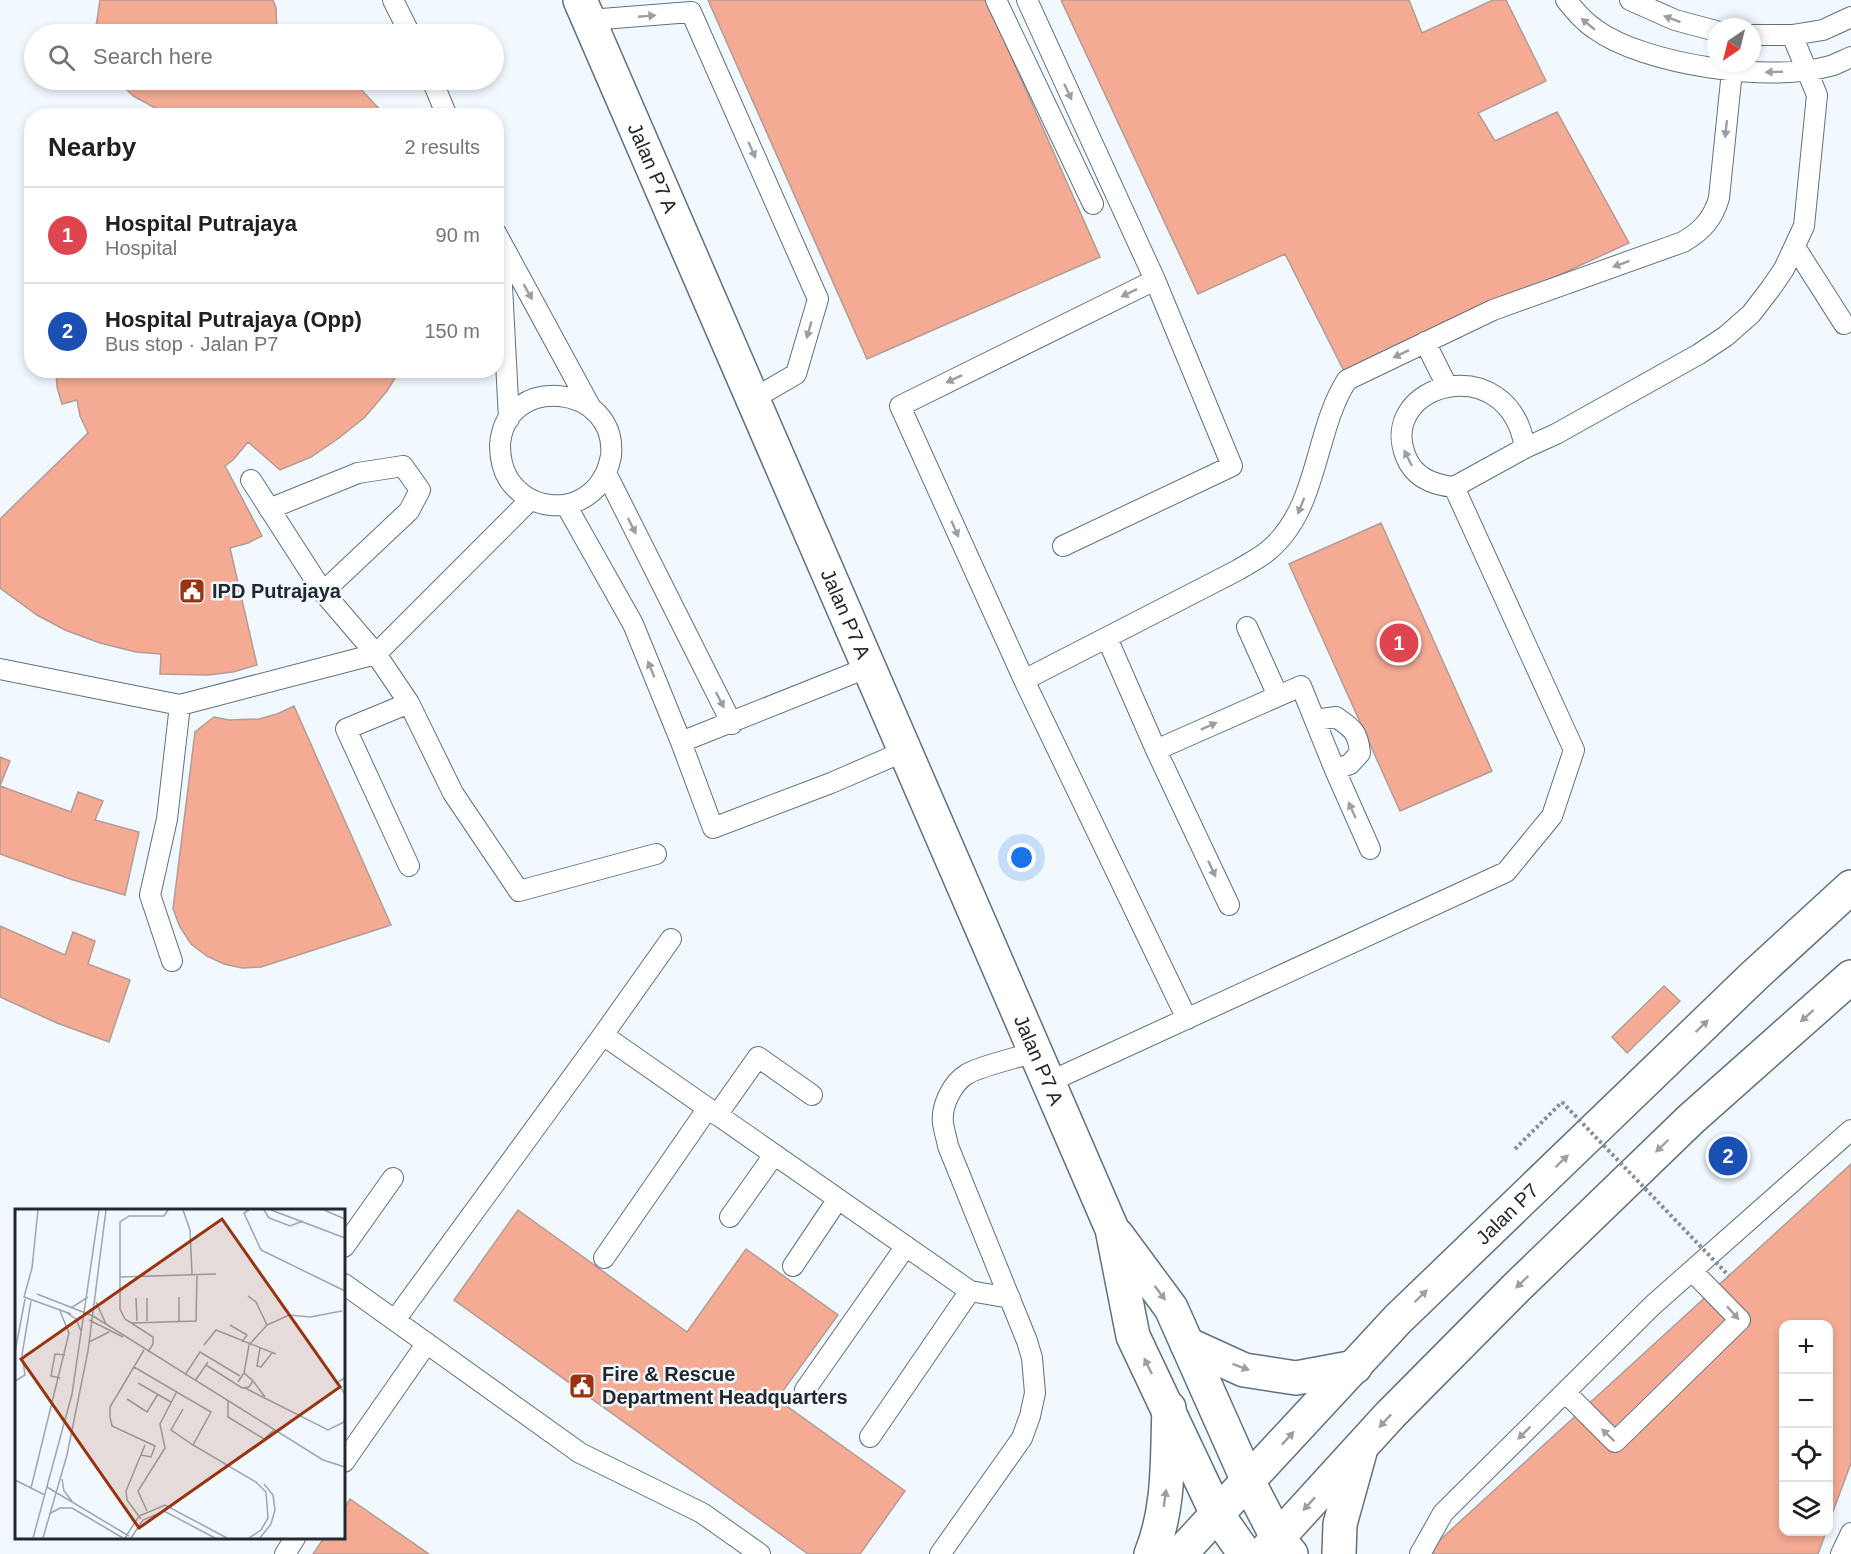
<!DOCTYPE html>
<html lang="en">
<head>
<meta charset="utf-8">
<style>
  body { margin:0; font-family:Arial,sans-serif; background:#f2f2f2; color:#202124 }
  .controls { position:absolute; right:18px; bottom:18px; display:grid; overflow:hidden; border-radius:12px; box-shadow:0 3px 9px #0003 }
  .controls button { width:54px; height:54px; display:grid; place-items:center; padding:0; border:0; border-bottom:2px solid #e0e0e0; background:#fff; color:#202124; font:30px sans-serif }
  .compass { position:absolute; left:1707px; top:18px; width:54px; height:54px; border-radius:50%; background:#fff; box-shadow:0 3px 9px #0003; rotate:215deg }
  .you { position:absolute; left:1022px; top:858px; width:21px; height:21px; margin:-15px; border:4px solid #fff; border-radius:50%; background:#1a73e8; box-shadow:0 0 0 9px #1a73e833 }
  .badge { display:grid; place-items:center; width:39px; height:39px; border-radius:50%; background:#0b8043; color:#fff; font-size:20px; font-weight:700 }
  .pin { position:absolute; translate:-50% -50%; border:3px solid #fff; box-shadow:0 2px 6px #0006 }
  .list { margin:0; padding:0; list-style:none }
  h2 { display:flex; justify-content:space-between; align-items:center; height:78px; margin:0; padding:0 24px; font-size:26px }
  h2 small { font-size:20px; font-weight:400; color:#757577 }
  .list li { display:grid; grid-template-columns:39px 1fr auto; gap:18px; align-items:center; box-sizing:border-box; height:96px; padding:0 24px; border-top:2px solid #e0e0e0 }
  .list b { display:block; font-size:22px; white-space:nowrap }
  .list p { margin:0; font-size:20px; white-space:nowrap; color:#757577 }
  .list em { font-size:20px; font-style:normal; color:#757577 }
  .icon { flex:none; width:33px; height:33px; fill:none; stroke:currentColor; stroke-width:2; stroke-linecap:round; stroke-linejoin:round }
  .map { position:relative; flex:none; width:1851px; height:1554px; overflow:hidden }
  .search { position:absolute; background:#fff; box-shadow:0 3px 9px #0003; left:24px; top:24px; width:480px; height:66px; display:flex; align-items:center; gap:15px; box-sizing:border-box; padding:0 21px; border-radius:33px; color:#757577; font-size:22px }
  .panel { position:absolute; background:#fff; box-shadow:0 3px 9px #0003; left:24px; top:108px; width:480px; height:270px; border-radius:24px }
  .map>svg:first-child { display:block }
  .building { fill:#f5aa94; stroke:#b39c95; stroke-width:1.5 }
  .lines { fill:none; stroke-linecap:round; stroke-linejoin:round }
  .service-casing { stroke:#60717f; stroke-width:22 }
  .minor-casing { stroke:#60717f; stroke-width:36 }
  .secondary-casing { stroke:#60717f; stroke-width:36 }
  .path { stroke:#878d93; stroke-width:4; stroke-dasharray:3 3; stroke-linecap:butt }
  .service { stroke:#fff; stroke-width:20 }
  .minor { stroke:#fff; stroke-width:33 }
  .secondary { stroke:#fff; stroke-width:33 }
  .path-bridge { stroke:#878d93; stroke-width:4; stroke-dasharray:3 3; stroke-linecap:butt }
  .oneway { fill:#9c9ea1 }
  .labels { text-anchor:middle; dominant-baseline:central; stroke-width:5; stroke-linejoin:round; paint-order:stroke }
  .street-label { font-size:20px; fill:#22282e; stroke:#f1f8fe }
  .poi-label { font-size:20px; font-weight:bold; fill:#22282e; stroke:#f1f8fe; text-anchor:start }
  .inset-road { fill:none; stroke:#9ea5ab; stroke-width:1.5 }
  .view { fill:#9a330f; fill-opacity:0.15; stroke:#9a330f; stroke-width:3 }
  .inset-edge { fill:none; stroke:#22282e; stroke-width:3 }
</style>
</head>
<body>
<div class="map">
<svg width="1851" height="1554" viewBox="0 0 1851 1554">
  <rect width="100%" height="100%" fill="#f1f8fe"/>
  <path class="building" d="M100,0H273L276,8L277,34H98L96,27Z
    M708,0H986L1100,257L867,359Z
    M1061,0H1409L1422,33L1493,0H1506L1546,81L1478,113L1495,141L1557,112L1629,243L1345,373L1285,254L1198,294Z
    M117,80H352L386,116H169V111L157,109L133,96Z
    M56,370H400L387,391L365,417L339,438L311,457L280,470L248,442L233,460L225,466L262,536L248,543L230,548L257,665L233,672L208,675L160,674L161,654L136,652L100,643L65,630L37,615L0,588V519L88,433L80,416L77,400L62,404L57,387Z
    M1381,523L1492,771L1400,811L1289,564Z
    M294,706L391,925L261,967L242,968L224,964L207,956L191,944L180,927L173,909L195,732L214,717L229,720L259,719L277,714Z
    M0,757L10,761L0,786L71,812L78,792L103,801L95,820L139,832L125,895L73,880L0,854Z
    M0,926L65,955L73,932L95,941L88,964L130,980L109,1042L57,1023L0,997Z
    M1664,986L1680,1001L1627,1053L1612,1037Z
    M1851,1164V1463L1828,1525V1324H1784V1532H1826L1818,1554H1435L1430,1549Z
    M518,1210L687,1332L746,1249L838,1315L777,1399L905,1491L860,1554H808L454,1300Z
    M350,1499L429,1554H313L324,1538H344V1509Z"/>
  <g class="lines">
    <defs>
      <path id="service" d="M393,0L410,34
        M996,0L1093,204
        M1027,0L1155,280L900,406L1024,680L1187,1019
        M1566,0C1575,11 1583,21 1595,29C1644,65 1771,83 1830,66C1837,64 1844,60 1851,57
        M1630,0L1675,20L1716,31
        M589,20L691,12L818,299L796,374L753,399
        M1752,35H1792L1823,30L1851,17
        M432,80L447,116
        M496,233L591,408
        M1795,247L1844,324
        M500,248L509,419
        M1425,342L1447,386
        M1525,448C1509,347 1376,383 1406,457C1414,477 1433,485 1454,487L1525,448L1556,434L1699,354L1726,336L1751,314L1771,288L1784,269L1804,226L1817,95L1792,35
        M606,473C603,478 600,484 596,488C570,515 529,509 509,480C502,469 500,457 500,445C505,372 618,384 611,456C610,461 608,468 606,473L732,724
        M251,480L323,592L376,654L409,703L453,793L519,891L656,854
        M566,505L633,624L681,742L713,828L831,783L905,751
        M269,509L358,473L403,466L420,490L409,511L323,592
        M1063,546L1232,466L1155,280
        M1247,627L1278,696
        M1107,638L1156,750L1229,905
        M0,669L180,705L376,654L530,500
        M1024,680L1238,570C1249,563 1260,558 1269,550C1319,508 1314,431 1347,380L1493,310L1683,242C1702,231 1713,219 1719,198L1732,71
        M1315,720L1336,717C1353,729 1358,732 1360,753L1350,764L1335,770
        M681,742L869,667
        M1156,750L1301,686L1335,770L1370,849
        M409,866L346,729L409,703
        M172,961L150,895L167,819L180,705
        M603,1035L671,939
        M1049,1082L1506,872L1552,816L1574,750L1454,487
        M717,1115L758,1057L812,1095
        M730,1217L774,1155
        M344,1247L393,1178
        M604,1258L708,1108
        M793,1266L838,1199
        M344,1284L580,1453L702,1513L760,1554
        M395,1320L603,1035L970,1291L1010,1298
        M805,1390L906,1246
        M1565,1392L1615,1442L1740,1320L1692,1271
        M870,1437L970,1291
        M344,1462L427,1343
        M285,1554L295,1538
        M940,1554L1022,1438L1030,1416L1035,1393L1032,1358L1027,1341L948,1146C947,1139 944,1131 943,1123C941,1106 952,1083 967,1074C983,1065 1017,1058 1035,1052
        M1420,1554L1443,1513L1653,1305L1851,1130
        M1841,1554L1851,1533"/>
      <g id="minor">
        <path id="s1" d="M580,0L1112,1229L1133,1336L1217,1514L1245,1554"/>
        <path d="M1117,1235L1171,1308L1248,1481L1278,1539L1291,1554"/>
      </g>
      <g id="secondary">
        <path d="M1187,1344L1244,1370L1296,1378L1355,1367"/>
        <path d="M1151,1554C1170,1508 1167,1457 1169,1408"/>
        <path id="s2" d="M1180,1554L1398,1319L1754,976L1851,887"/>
        <path d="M1263,1554L1390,1415L1517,1287L1691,1119L1851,977"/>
        <path d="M1339,1554L1340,1524L1360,1452"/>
      </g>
    </defs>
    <use href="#service" class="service-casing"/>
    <use href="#minor" class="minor-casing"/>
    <use href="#secondary" class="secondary-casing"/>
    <path class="path" d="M1515,1149L1562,1102"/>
    <use href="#service" class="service"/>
    <use href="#minor" class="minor"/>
    <use href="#secondary" class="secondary"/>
    <path class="path-bridge" d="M1562,1102L1729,1276"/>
  </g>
  <defs><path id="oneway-solid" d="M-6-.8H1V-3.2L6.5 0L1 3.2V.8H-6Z" transform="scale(1.5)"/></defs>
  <g class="oneway">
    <use href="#oneway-solid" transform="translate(647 16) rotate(-5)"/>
    <use href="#oneway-solid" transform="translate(1672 19) rotate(-159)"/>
    <use href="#oneway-solid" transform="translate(1588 24) rotate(-140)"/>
    <use href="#oneway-solid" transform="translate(1774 72) rotate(178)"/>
    <use href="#oneway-solid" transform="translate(1068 92) rotate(65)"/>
    <use href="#oneway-solid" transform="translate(1726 129) rotate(96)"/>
    <use href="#oneway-solid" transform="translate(752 150) rotate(66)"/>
    <use href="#oneway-solid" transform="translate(1621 264) rotate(160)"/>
    <use href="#oneway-solid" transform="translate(528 292) rotate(61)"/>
    <use href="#oneway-solid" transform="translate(1129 293) rotate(154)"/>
    <use href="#oneway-solid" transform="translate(809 330) rotate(106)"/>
    <use href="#oneway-solid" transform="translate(1401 354) rotate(154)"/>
    <use href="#oneway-solid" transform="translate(954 379) rotate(154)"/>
    <use href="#oneway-solid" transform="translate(1408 458) rotate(-116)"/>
    <use href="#oneway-solid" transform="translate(1301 506) rotate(112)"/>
    <use href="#oneway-solid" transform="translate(632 526) rotate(63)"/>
    <use href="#oneway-solid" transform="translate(955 529) rotate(66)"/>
    <use href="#oneway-solid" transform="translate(651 669) rotate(-112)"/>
    <use href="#oneway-solid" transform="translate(720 700) rotate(63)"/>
    <use href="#oneway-solid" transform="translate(1209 726) rotate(-24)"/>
    <use href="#oneway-solid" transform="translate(1352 810) rotate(-114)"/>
    <use href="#oneway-solid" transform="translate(1212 869) rotate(65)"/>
    <use href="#oneway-solid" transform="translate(1807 1016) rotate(138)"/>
    <use href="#oneway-solid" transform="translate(1702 1026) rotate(-44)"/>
    <use href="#oneway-solid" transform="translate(1662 1146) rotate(136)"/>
    <use href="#oneway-solid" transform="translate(1562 1161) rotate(-44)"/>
    <use href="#oneway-solid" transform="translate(1522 1282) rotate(136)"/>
    <use href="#oneway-solid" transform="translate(1160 1293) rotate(53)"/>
    <use href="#oneway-solid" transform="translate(1421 1296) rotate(-44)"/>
    <use href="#oneway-solid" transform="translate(1733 1313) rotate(48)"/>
    <use href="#oneway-solid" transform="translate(1148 1366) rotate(-116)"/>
    <use href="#oneway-solid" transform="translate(1241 1367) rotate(20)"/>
    <use href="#oneway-solid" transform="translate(1385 1421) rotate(133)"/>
    <use href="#oneway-solid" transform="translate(1524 1433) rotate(135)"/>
    <use href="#oneway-solid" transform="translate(1608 1435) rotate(-136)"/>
    <use href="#oneway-solid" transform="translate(1288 1438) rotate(-47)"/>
    <use href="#oneway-solid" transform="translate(1165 1498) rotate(-82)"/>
    <use href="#oneway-solid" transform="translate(1309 1504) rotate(132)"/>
  </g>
  <defs>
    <symbol id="civic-square" viewBox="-11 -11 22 22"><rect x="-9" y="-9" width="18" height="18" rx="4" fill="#9a330f" stroke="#f1f8fe"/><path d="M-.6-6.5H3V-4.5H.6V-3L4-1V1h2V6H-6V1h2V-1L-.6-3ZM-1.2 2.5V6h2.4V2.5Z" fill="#fff"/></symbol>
  </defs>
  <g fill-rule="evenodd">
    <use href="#civic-square" x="177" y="576" width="30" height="30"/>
    <use href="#civic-square" x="567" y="1371" width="30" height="30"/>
  </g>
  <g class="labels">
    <g class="street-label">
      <text stroke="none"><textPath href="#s1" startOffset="183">Jalan P7 A</textPath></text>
      <text stroke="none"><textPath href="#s1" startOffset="669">Jalan P7 A</textPath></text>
      <text stroke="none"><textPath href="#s1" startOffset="1155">Jalan P7 A</textPath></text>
      <text stroke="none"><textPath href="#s2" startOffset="472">Jalan P7</textPath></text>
    </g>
    <g class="poi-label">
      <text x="212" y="591">IPD Putrajaya</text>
      <text x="602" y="1374">Fire &amp; Rescue<tspan x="602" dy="23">Department Headquarters</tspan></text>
    </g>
  </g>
  <g transform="translate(15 1209)">
    <rect width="330" height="330" fill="#f1f8fe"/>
    <path class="inset-road" d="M23,1L17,59L9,88L56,105M168,1L175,21L177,65M234,1L229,4L246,41L330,82M249,1L254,9L275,17L288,12M256,1L330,29M309,1L330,10M105,68L201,65M22,85L78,107L308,251L330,258M233,87L241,93L252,116M164,88V112M121,89L122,112M132,89V112M81,93L91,115M56,99L73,88M52,104L61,110L66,122M74,111L108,128M117,114L181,112L182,65M215,116L232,126L227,133M74,133L94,123M189,136L201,121L261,145M245,139L242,157L246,158L257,144M0,143L10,90M133,143L138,135V128L110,110L105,100V13L114,7H149L153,1M191,156L227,179L234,178L238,172L229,164L223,173M119,158L196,203L178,236L241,273L251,283L253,309L246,321L234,329M229,164L234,136L252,116L274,106L295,108L327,102M170,166L185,143L225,167M45,169L36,167L40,145L50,146M330,169L323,173L330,186M0,172L10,166L7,146L16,92M180,172L193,153M238,172L250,188M123,174L156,193M230,179L313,221L329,213L330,208M112,190L132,203L143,185M213,192V208L249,230L259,221M168,200L156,221L178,236M126,246L136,248L140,237L97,217L95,208V198L129,141M47,270L49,282L57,292M0,271L30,286M32,278L114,327M16,279L54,124L45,102M57,299L108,329M132,302L123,282L150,239L145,215L162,182M34,305L45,299H57M126,310L112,291L111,282L130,236M18,329L57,185L84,1M28,329L52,246L73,142L91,1M110,329L124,307L150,296L212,329M116,329L128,311L149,302L200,329M245,329L256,315L260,301L258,286L249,275"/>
    <path class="view" d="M207,10L325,178L124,319L6,150Z"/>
    <rect width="330" height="330" class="inset-edge"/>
  </g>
</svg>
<div class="controls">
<button>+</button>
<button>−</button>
<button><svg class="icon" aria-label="locate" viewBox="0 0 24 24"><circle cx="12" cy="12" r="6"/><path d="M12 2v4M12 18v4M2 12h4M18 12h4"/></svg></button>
<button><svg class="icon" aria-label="layers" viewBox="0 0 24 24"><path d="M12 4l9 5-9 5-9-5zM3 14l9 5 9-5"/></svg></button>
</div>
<svg class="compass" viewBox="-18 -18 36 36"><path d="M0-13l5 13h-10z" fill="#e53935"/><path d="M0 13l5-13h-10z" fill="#757577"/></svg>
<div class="you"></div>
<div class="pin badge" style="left:1399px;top:643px;background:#e0444e">1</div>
<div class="pin badge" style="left:1728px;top:1156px;background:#1a4fb4">2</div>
<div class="search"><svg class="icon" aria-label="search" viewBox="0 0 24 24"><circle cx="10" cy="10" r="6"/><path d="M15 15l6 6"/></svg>Search here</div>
<section class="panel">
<h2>Nearby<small>2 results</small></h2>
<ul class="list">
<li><span class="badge" style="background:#e0444e">1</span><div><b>Hospital Putrajaya</b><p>Hospital</p></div><em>90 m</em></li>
<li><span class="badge" style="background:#1a4fb4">2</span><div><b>Hospital Putrajaya (Opp)</b><p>Bus stop · Jalan P7</p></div><em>150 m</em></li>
</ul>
</section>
</div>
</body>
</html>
